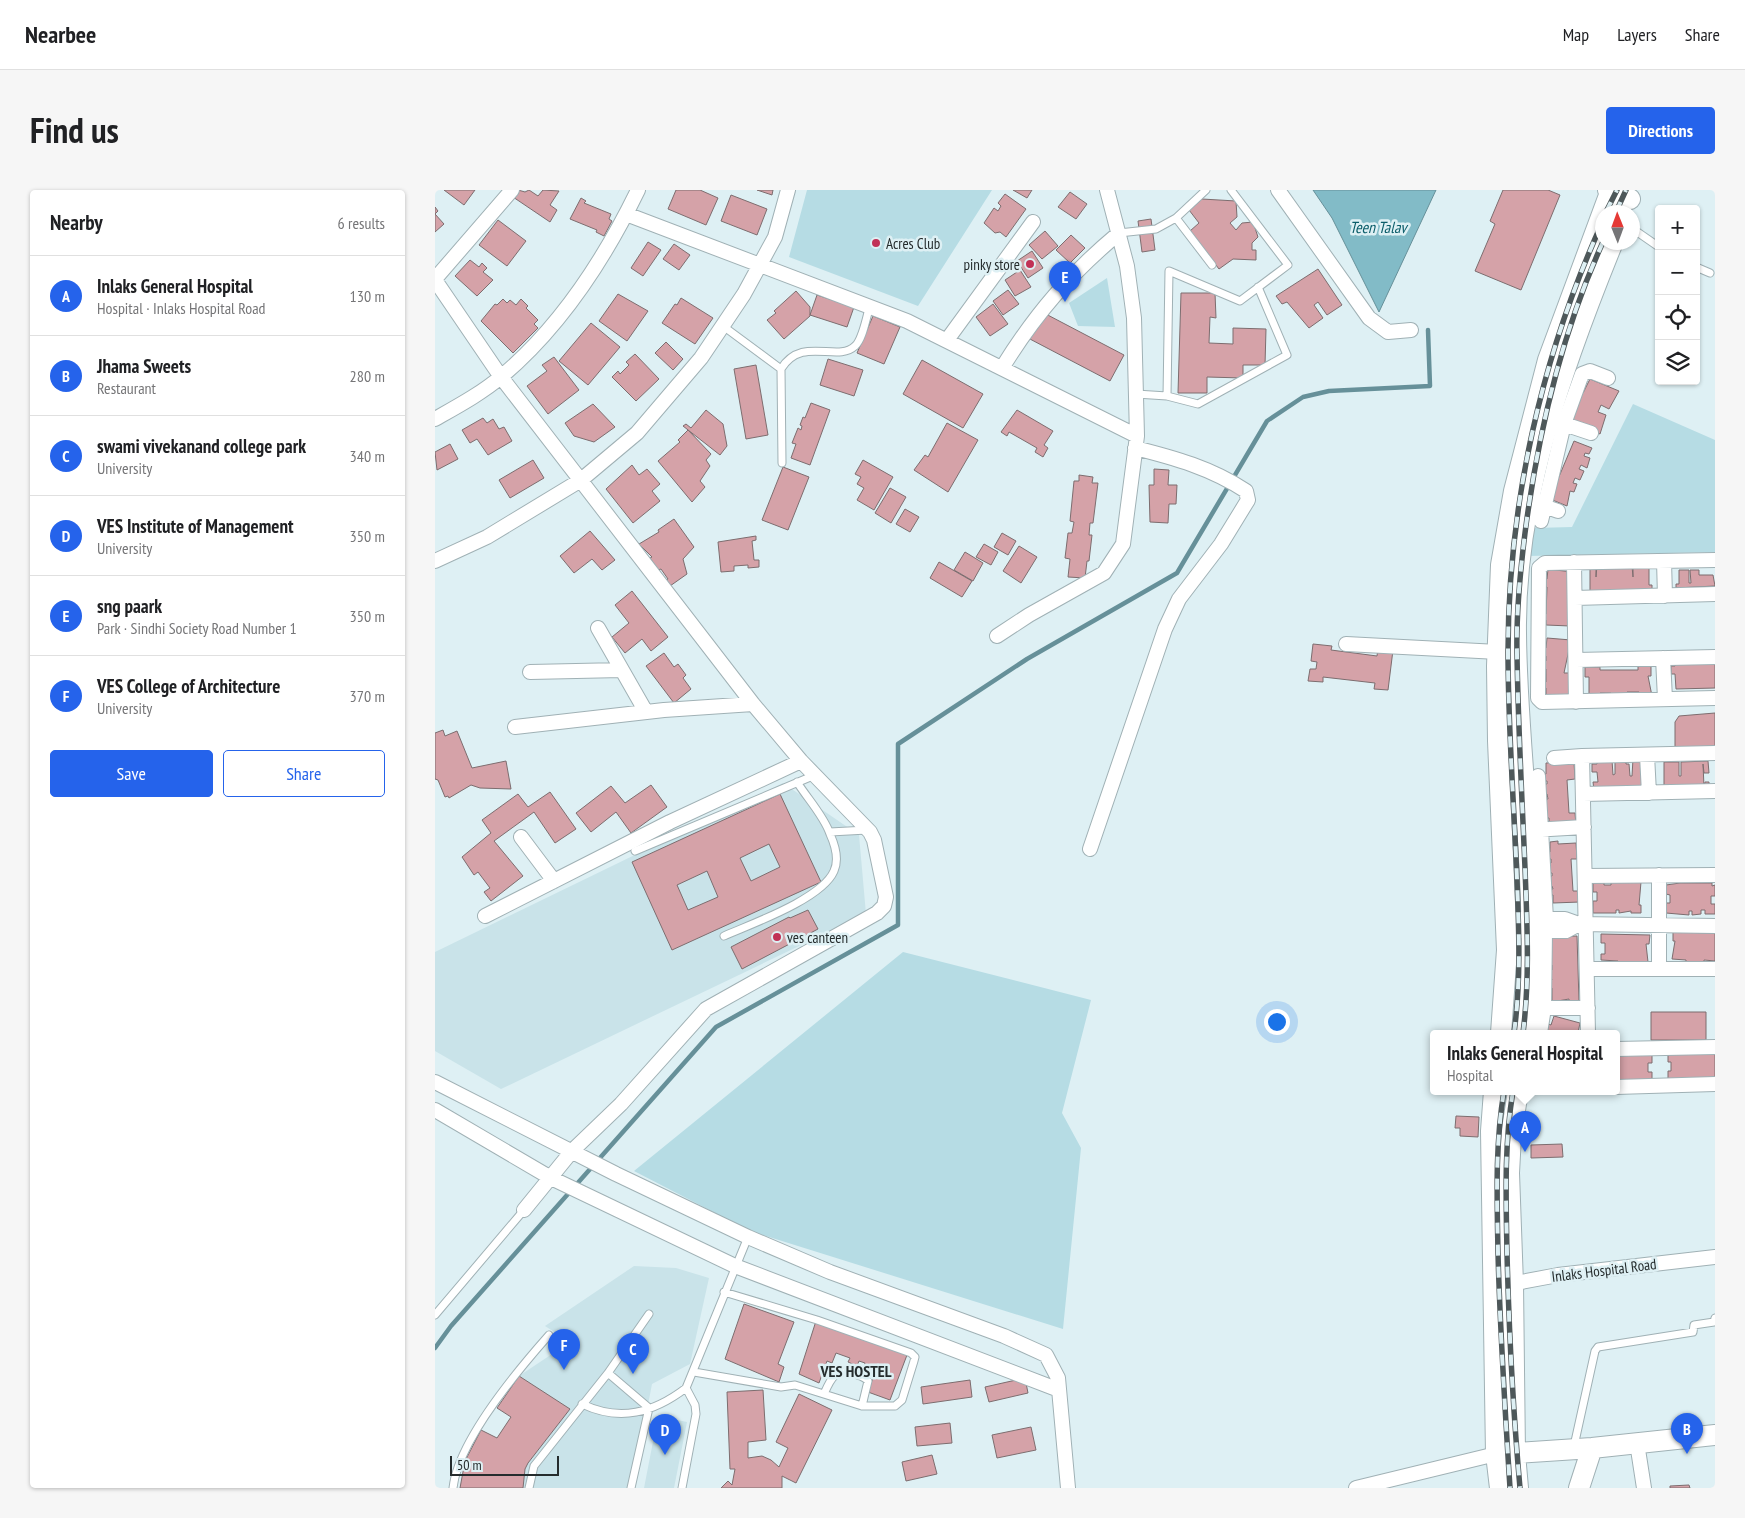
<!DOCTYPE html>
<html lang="en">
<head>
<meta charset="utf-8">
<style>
  body { margin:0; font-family:"PT Sans Narrow",sans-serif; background:#f6f6f6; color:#202124 }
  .controls { position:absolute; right:15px; top:15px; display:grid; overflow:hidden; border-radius:5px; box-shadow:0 1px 4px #0004 }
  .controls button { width:45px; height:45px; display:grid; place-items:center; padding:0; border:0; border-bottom:1px solid #e0e0e0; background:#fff; color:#202124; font:25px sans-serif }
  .compass { position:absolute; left:1160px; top:15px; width:45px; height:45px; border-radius:50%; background:#fff; box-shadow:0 1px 4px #0004; rotate:359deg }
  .scale { position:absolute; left:15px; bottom:12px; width:109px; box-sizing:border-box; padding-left:5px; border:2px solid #252c2d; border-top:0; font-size:14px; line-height:18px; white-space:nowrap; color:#252c2d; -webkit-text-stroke:4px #def0f4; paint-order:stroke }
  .you { position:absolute; left:841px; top:831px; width:18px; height:18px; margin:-12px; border:4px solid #fff; border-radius:50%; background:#1a73e8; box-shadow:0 0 0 8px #1a73e833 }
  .badge { display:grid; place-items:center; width:32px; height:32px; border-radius:50%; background:#2563eb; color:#fff; font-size:16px; font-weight:700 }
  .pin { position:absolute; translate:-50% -41px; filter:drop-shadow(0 1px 2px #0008) }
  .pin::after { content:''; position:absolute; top:26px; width:18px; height:15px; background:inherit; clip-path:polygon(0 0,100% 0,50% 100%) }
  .popup { position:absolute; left:995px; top:840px; width:190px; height:65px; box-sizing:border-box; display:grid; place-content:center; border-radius:5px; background:#fff; filter:drop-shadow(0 1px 4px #0005); font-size:16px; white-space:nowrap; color:#757577 }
  .popup b { font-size:19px; color:#202124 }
  .popup::after { content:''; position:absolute; left:50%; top:100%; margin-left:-10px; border:10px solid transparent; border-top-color:#fff }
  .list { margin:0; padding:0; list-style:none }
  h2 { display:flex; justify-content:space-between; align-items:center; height:65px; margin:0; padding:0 20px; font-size:21px }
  h2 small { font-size:16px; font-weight:400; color:#757577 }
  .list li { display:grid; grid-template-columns:32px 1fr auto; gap:15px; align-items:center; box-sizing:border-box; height:80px; padding:0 20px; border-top:1px solid #e0e0e0 }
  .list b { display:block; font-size:19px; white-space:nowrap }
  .list p { margin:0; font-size:16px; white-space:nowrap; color:#757577 }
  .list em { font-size:16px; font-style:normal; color:#757577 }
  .actions { display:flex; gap:10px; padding:15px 20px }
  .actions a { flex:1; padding:11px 0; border:1px solid #2563eb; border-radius:5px; text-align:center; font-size:18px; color:#2563eb }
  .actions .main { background:#2563eb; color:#fff }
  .icon { flex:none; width:28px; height:28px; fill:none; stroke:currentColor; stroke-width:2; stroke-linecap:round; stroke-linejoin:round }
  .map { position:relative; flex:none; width:1280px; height:1298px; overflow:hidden; border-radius:5px }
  header { display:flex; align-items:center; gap:30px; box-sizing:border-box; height:70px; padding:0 25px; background:#fff; border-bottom:1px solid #e0e0e0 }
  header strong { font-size:24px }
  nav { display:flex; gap:28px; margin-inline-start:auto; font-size:18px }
  .intro { display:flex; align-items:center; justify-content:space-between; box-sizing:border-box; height:120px; padding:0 30px }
  h1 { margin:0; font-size:35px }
  .button { padding:12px 22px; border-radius:5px; background:#2563eb; color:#fff; font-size:18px; font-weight:700 }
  main { display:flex; gap:30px; padding:0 30px }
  aside { flex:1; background:#fff; border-radius:5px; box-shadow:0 1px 4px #0004 }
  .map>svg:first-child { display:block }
  .built { fill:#c9e3e9 }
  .green { fill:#b6dce4 }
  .water { fill:#82bbc7; stroke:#669099 }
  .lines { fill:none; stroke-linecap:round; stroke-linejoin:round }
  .stream { stroke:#669099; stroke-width:4.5 }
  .building { fill:#d5a2a8; stroke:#7d6d6f; fill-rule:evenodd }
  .service-casing { stroke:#a0b1b5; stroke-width:9 }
  .minor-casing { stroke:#a0b1b5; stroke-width:16 }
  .secondary-casing { stroke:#a0b1b5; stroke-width:22 }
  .service { stroke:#fff; stroke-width:7 }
  .minor { stroke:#fff; stroke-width:14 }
  .secondary { stroke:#fff; stroke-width:20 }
  .rail-casing { stroke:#4e585a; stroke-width:5.5 }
  .rail { stroke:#def0f4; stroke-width:4; stroke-dasharray:11; stroke-linecap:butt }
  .poi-dot { fill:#c13156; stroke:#def0f4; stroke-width:2 }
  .labels { text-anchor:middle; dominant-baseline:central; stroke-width:5; stroke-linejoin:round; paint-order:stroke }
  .poi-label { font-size:15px; fill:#252c2d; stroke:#def0f4; text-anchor:start }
  .street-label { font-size:15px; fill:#252c2d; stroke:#def0f4 }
  .water-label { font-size:16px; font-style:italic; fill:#0b5d6a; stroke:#def0f4 }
  .neighbourhood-label { font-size:16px; font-weight:bold; fill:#252c2d; stroke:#def0f4 }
</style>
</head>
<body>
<header>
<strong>Nearbee</strong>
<nav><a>Map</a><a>Layers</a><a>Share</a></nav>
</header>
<div class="intro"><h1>Find us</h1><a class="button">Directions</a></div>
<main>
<aside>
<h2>Nearby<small>6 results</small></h2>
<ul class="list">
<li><span class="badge">A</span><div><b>Inlaks General Hospital</b><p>Hospital · Inlaks Hospital Road</p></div><em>130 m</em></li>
<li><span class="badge">B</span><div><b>Jhama Sweets</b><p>Restaurant</p></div><em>280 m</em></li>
<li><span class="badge">C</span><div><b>swami vivekanand college park</b><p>University</p></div><em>340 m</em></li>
<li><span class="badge">D</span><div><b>VES Institute of Management</b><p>University</p></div><em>350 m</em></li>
<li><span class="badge">E</span><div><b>sng paark</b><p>Park · Sindhi Society Road Number 1</p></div><em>350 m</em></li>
<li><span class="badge">F</span><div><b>VES College of Architecture</b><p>University</p></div><em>370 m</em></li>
</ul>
<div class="actions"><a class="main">Save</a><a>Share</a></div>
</aside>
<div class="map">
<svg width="1280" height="1298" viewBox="0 0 1280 1298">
  <rect width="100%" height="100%" fill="#def0f4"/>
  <path class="built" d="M348,593L424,645L431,724L66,899L0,861V762Z
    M199,1076L241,1078L274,1088L255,1174L217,1194L197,1298H88L90,1279L93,1273L135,1219L84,1186L135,1152L110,1136Z
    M223,1226L252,1232L239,1298H209Z"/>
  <path class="green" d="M372,0H557L483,116L354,67Z
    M672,88L680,137L643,136L634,113Z
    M1198,214L1280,250V362L1093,366L1100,338L1137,337Z
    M468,762L656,810L627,923L646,958L628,1139L315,1041L199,981Z"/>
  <path class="water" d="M878,0H1001L944,122L897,28Z"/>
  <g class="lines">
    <path class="stream" d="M0,1158L16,1136L281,837L463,735V554L592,469L742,383L832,231L868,207L894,201L995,196L993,140"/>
  </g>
  <path class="building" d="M9,0H40L29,15Z
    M83,0L90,2L94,0L103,6L108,0L124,1L115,15L122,20L115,32L78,7Z
    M241,0H265L283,8L271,35L233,19Z
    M322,0H338L337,5Z
    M578,0H597L592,8Z
    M1068,0H1113L1125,5L1086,100L1040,81L1060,34L1055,31Z
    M635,2L652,14L641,29L623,17Z
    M570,4L591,19L571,47L565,42L560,43L549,33L559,18L563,21L566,16L563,13Z
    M296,5L332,19L322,45L286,31Z
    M146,8L151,11L149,13L176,24L174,29L177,31L169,46L161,42L162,40L135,29Z
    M767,9L801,11L802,27L795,33L801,40L807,33L818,32L823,47L817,53V60H821V70L798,69L784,79L755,41L764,33L754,20Z
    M0,17L3,21L0,24L9,34L0,42Z
    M716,29L720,60L707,62L703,31Z
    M63,30L91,51L72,76L44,55Z
    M610,41L623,56L607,69L594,55Z
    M636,45L650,58L635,73L621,60Z
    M213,52L226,60L208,86L196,78Z
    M239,54L255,65L244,80L228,69Z
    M597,61L608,78L593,88L582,71Z
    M35,70L44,77L47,73L52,78L48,82L58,90L42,106L20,86Z
    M883,79L907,115L892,125L883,112L879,115L888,128L874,138L852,112L847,114L841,106Z
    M585,80L596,97L580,106L570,90Z
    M573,100L584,114L568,125L558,111Z
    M361,101L375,117V126L349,149L332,130L341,123L339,121Z
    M746,103H780L781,128L775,127L774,153L798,154V138L831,139L830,175H808V188L772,187V203H743Z
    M183,104L213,121L192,151L164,131Z
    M382,105L419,117L412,137L375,125Z
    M246,108L278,128L260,154L227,133L240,114L242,115Z
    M68,109L72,113L75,110L81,115L86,109L93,116L91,118L103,130L99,134L103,138L78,163L46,131L60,114L62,115Z
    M558,114L573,134L555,146L541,127Z
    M607,122L689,165L675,191L593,148Z
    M438,126L465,137L449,174L422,163Z
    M156,133L185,157L153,195L124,171Z
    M231,152L248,169L238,180L220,163Z
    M200,164L224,189L201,211L177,187L183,181L185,184L194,175L191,172Z
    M119,167L144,200L113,224L92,196L112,181L107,175Z
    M393,169L428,180L419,206L385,195Z
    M487,170L548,204L528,238L468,204Z
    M321,175L333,245L311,249L299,179Z
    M1155,189L1184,201L1174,219L1166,215L1163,222L1171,225L1165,244L1132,230L1144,202L1148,203Z
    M376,213L395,220L375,275L356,268L361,254L357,253L363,238L366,240L367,236L365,235L368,227L370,228Z
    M158,214L180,237L159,252L139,246L130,233Z
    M271,220L288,234L292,256L285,265L248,236L251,234L256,238Z
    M582,220L618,241L609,255L613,258L608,267L600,262L602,258L574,242L572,246L566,242Z
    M48,228L52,233L58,229L64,239L69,237L77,251L53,265L42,249L35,253L27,240Z
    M512,233L543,250L513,302L479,280L490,265L493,267Z
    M253,240L276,264L271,270L275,276L265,291L270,297L257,312L223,271L245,252L243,250Z
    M1139,251L1157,258L1154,264L1150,263L1149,266L1155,268L1152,278L1146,275L1144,279L1149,281L1145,290L1140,288L1138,293L1142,294L1139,302L1135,301L1132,316L1115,309L1120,288L1123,289Z
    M15,254L23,269L2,280L0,262Z
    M98,270L109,288L75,308L64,290Z
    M428,270L458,287L439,320L422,310L429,298L422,294L426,287L420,284Z
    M197,275L204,285L212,279L225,294L217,301L225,311L198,333L171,299Z
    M348,277L374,287L353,340L327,330Z
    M719,279L734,280L733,295H742L741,314H734L733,333L715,332L714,295H719Z
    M644,285L658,287L657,293H663L658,333H655L654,345H657L654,371H652L650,388L633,387L635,369L630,368L633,343H637L639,332L635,331L639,291H644Z
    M455,298L471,307L456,333L440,323Z
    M470,319L484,327L475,342L461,334Z
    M239,329L259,357L248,369L252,384L235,396L231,390L233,389L226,379L223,380L215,368L217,367L204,354L224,342L223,340Z
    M155,341L180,370L167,380L157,369L139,383L125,366Z
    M567,343L581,351L573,365L559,357Z
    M321,346V350L317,351L319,370H324V377L313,378V375L299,376V381L286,382L283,352Z
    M549,354L563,362L556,375L541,367Z
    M584,356L602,367L586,393L568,381Z
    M530,362L548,373L538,391L519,380Z
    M504,372L537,391L527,407L495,388Z
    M1198,374H1214V395H1217V402H1155V375H1161V387L1162,375L1197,376L1198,387Z
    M1113,379L1137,382L1135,436L1111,435V430H1106V424H1111L1112,397H1109V389H1112Z
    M1244,380H1254V393H1256L1255,380H1264V385H1278L1280,396L1241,398V394H1244Z
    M197,401L233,447L216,461L207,449L190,463L177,447L194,433L180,415Z
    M1112,448L1136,450L1129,483H1135V509H1111V498H1107V492H1111V479H1106V471H1111V466H1107V458H1111Z
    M878,454L897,456L896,460L942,466L943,458L958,460L953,500L939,499L940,493L888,487V492L873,491L875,479H881L882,472L876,471Z
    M229,463L239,477L243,474L251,485L248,488L256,499L239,513L211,476Z
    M1280,470V498L1241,499L1240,484H1236V476H1240V472Z
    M1216,475V486H1213L1217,506H1204V502H1192V506H1176V503H1165V506H1154V487H1150V477H1165V480H1203V476Z
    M1280,523V556L1240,558V532L1244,526Z
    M8,540L10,546L22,541L37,578L71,571L76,599L45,598L36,595L14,608L13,606L10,607L3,590L0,589V543Z
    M1198,569H1207L1208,599L1159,600L1158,592H1163L1162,582H1157V574H1162V570H1177L1178,585L1180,584V570L1191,571V574H1194L1195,586H1197Z
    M1273,571L1274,583H1269L1268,574L1269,597L1270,592H1274V599L1229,600V572H1244V586H1246V572Z
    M1139,572L1140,589L1132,590L1134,623H1140L1141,635L1114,636V628H1109V622L1113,621H1108V609H1113L1112,604L1108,605V594H1112V591H1108V584H1111V573Z
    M216,595L232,617L196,643L181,622L156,642L141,623L176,596L190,613Z
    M115,602L141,639L120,653L99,622L59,651L88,686L56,711L49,702L55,698L43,682L39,685L27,667L56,643L47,630L83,604L93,617Z
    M345,604L386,692L237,760L197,672ZM334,654L345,677L316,691L305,668ZM272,681L283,707L253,720L242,695Z
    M1123,651V654L1141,653L1142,669H1136L1138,701H1144L1145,712L1118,713V705H1114V699H1118L1117,696H1114L1113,686H1117V683H1112V673H1116V669H1112V662H1115V652Z
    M1158,692H1169V695H1176V692H1206L1204,715H1206V723H1196V721L1184,723V720H1181V723H1158V711H1162V702H1158Z
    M1245,693H1277V696L1280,695V706H1276V714H1280V724H1270V720H1266V724L1257,725V721H1254V725L1231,723V713H1235V705L1231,704V695Z
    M373,720L383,739L307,779L296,757L354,727L355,728Z
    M1238,742L1280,743V771L1269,770V775L1251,774V770L1237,769L1240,751H1238Z
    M1166,744L1215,745L1214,754H1211L1213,772L1183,774V771L1166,770V764H1170V753H1166Z
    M1142,746L1144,811H1134V809L1117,812V798H1114L1117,789H1114L1113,780H1117V775L1114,776L1116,747Z
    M1216,822H1271V850H1216Z
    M1119,826L1145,833L1143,843H1114L1111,840L1113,834L1116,835Z
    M1233,862H1280V892H1233V881H1236V872H1233Z
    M1217,863V873H1213V882H1217V893L1181,894V864Z
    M1021,926L1044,927L1043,947L1025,946V938H1020Z
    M1127,954L1128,967L1096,968V955Z
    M309,1114L359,1132L343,1174L349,1177L344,1192L290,1169Z
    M381,1131L472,1165L455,1210L433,1202L440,1182L429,1178L430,1173L424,1171L422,1176L413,1172L415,1168L401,1163L397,1173L392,1171L384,1193L364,1184Z
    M84,1186L135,1219L93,1273L90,1279L88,1298H25L30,1271L46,1240L62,1248L76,1227L62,1218Z
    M590,1188L593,1203L554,1212L550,1197Z
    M535,1190L537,1207L488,1214L486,1197Z
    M328,1200L331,1250L313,1252V1268L327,1266L336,1270L344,1277L353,1258L341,1252L364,1204L397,1220L361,1293L347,1286V1298H286L293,1291L297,1295L300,1279H295L292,1202Z
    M515,1233L517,1253L482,1256L480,1237Z
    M596,1237L601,1260L562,1268L557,1245Z
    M497,1265L502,1284L471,1291L467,1272Z
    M1254,1295L1255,1298H1235V1296Z"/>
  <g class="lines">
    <defs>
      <path id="service" d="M771,0L741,28L777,75
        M1198,39L1224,57
        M684,43L721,39L741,28
        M1261,77L1275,83
        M288,136L346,179L347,273
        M346,179C367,145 402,173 420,156C428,149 431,127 435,116
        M701,204L732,206L734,81L805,111L853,75L796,0
        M732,206L763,214L852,165L823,97
        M395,642L432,640
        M200,661L380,585
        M289,746C316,734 387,709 399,681C404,670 400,655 395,644C389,626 372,608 362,592
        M0,1125L89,1020
        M259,1182L346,1197L360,1195L427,1216H460L467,1210L479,1171L480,1167L476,1163L382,1130L289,1102
        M173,1183L214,1124
        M389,1204C396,1188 400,1178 420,1184C425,1186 430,1187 433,1191L427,1216
        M147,1214C185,1232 218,1223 251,1198L313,1047
        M1139,1256L1160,1161L1163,1157L1258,1142L1259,1135L1279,1132L1280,1128
        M18,1298C23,1251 83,1180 114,1145
        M94,1298L99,1276L173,1183L214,1218L196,1298
        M247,1298L261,1224L260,1215L251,1198"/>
      <path id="minor" d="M843,0L934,128L953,142L976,140
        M191,24L472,131L702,246
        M0,89L77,0
        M0,90L66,187L318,514L366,571L435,642L439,650L451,707L449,716L442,723L271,819L186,914L137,961L89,1020
        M512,150L598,32
        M567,178C601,123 635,84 684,43
        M0,229C23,216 47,203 67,186C125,137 170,68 203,0
        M1120,231L1156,243
        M1100,313L1123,321
        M1106,331L1129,234L1147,184L1155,181L1173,188
        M1280,370L1110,373L1104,378L1103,508L1107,512L1280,508
        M0,371L52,347L146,290L202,243L266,168L309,104L340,47L353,0
        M1229,371L1230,406
        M1139,372L1141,512
        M1140,408L1280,404
        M163,438L211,522
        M562,446L594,425L669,383L688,354L702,246L699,128L692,76L672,0
        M911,454L1063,462
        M1228,468L1230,509
        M1141,470L1280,467
        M95,482L187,480
        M80,537L229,520L318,514
        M1212,565L1214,603
        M1119,568L1147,566
        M1103,586L1111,729
        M1148,604L1280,601
        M1098,640L1149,637
        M86,647L119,691
        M655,659L730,439L744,409L786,354L813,310L811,301C776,278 740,268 700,258
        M1150,686L1280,685
        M50,726L235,632L366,571
        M1071,729H1130L1144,734L1280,736
        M1071,741H1131L1144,734
        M1152,779H1280
        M1224,779V685
        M1102,818H1153
        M1105,843L1109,818L1110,742
        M1153,843L1147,566L1280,563
        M1181,859L1280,857
        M0,892L181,984L313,1047L395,1082L569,1146L611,1165L623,1188L633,1298
        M1181,897L1280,894
        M0,920L116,988L300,1076L624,1200
        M1070,1095L1123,1085L1280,1067
        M1202,1253L1209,1298
        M921,1298L1061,1264"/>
      <path id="secondary" d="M1173,0L1195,9
        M1066,843L1072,760L1063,551L1062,476L1066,375L1079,301L1113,170L1176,0
        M1090,843C1108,710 1082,576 1081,443C1079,309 1128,175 1178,52
        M1059,901L1056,941L1061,1264L1065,1298
        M1083,901L1076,946L1074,983L1078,1094L1080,1264L1083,1298
        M1068,1264L1157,1258L1280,1245
        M1144,1298L1157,1258"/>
    </defs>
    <use href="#service" class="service-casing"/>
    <use href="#minor" class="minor-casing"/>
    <use href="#secondary" class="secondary-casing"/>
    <use href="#service" class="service"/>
    <use href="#minor" class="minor"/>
    <use href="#secondary" class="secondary"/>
    <defs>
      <path id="rail" d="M1171,22L1182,0
        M1181,22L1191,0
        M1079,843C1086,792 1084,742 1082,690C1079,614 1073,538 1073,462C1073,314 1107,164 1168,31
        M1088,843C1095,788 1092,733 1090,678C1087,607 1083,535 1082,464C1081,424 1085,383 1090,343C1103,243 1126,144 1168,52
        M1069,901C1060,955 1062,1008 1063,1063C1065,1142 1070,1220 1075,1298
        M1078,901C1069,955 1071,1008 1072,1063C1074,1142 1078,1220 1085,1298"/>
    </defs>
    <use href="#rail" class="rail-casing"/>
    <use href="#rail" class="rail"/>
  </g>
  <g class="poi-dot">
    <circle cx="441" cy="53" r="5"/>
    <circle cx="595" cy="74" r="5"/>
    <circle cx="342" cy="747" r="5"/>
  </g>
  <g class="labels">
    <g class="poi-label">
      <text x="451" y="53">Acres Club</text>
      <text x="585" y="74" text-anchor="end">pinky store</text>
      <text x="352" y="747">ves canteen</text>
    </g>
    <g class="street-label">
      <text transform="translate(1169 1080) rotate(-7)">Inlaks Hospital Road</text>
    </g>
    <g class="water-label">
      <text x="943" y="37">Teen Talav</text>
    </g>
    <g class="neighbourhood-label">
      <text x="421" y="1181">VES HOSTEL</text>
    </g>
  </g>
</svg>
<div class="controls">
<button>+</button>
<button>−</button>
<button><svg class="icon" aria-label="locate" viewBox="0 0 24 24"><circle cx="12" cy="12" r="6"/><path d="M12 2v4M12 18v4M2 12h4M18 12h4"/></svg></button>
<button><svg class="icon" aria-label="layers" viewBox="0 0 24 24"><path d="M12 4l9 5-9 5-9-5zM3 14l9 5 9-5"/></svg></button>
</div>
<svg class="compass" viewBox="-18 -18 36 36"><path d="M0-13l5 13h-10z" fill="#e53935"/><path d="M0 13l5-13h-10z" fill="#757577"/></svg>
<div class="scale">50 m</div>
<div class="you"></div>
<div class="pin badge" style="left:1090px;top:962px">A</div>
<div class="popup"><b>Inlaks General Hospital</b>Hospital</div>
<div class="pin badge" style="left:1252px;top:1264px">B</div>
<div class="pin badge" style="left:198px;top:1184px">C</div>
<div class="pin badge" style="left:230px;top:1265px">D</div>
<div class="pin badge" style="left:630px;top:112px">E</div>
<div class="pin badge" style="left:129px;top:1180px">F</div>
</div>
</main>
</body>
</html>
